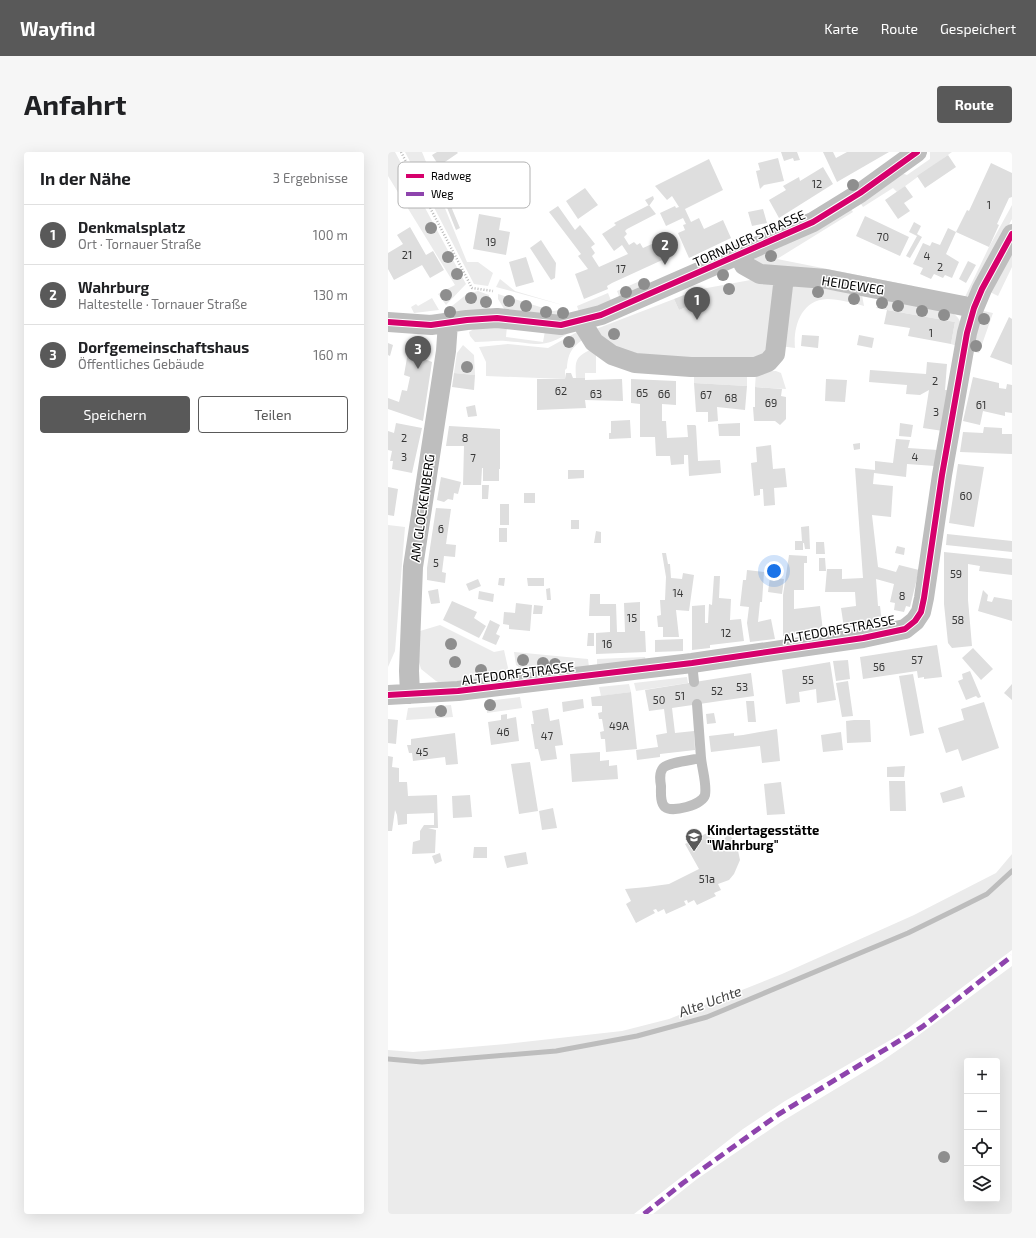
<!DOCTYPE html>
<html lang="de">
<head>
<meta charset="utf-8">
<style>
  body { margin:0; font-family:"Exo 2",sans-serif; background:#f6f6f6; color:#202124 }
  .controls { position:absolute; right:12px; bottom:12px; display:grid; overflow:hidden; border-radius:4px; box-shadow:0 4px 16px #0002 }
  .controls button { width:36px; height:36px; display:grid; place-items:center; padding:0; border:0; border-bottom:1px solid #e0e0e0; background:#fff; color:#202124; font:20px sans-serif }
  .you { position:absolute; left:386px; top:419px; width:14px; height:14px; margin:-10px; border:3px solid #fff; border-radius:50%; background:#1a73e8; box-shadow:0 0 0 6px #1a73e833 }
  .badge { display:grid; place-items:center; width:26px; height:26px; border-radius:50%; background:#595959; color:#fff; font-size:13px; font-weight:700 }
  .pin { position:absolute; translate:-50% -33px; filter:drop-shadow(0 1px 2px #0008) }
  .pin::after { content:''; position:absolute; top:21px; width:14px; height:12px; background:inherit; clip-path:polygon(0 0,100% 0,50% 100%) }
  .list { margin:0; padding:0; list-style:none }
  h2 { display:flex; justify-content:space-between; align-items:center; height:52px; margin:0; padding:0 16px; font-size:17px }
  h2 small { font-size:13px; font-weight:400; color:#757577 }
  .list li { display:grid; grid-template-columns:26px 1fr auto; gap:12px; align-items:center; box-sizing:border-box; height:60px; padding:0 16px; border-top:1px solid #e0e0e0 }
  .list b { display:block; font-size:15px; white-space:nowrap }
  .list p { margin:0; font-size:13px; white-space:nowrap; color:#757577 }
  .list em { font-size:13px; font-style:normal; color:#757577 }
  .actions { display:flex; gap:8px; padding:12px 16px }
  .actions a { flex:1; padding:9px 0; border:1px solid #595959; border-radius:4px; text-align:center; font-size:14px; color:#595959 }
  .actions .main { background:#595959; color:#fff }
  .icon { flex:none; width:22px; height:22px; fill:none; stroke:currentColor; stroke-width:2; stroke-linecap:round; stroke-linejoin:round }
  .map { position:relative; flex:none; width:624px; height:1062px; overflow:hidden; border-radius:4px }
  header { display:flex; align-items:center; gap:24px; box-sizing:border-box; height:56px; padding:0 20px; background:#595959; color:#fff }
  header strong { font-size:19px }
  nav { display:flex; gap:22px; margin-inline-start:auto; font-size:14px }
  .intro { display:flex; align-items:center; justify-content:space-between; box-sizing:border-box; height:96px; padding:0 24px }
  h1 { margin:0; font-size:28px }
  .button { padding:10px 18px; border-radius:4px; background:#595959; color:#fff; font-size:14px; font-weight:700 }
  main { display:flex; gap:24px; padding:0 24px }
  aside { flex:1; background:#fff; border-radius:4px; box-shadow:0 4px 16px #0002 }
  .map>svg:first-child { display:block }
  .green { fill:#ebebeb; fill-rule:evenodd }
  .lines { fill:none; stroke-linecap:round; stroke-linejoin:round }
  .stream { stroke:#bdbdbd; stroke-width:5 }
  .building { fill:#dedede }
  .path { stroke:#b9b9b9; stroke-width:2.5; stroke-dasharray:1 2; stroke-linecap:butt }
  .service { stroke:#bebebe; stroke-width:10 }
  .minor { stroke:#bebebe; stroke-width:20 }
  .quiet { stroke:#8e44ad; stroke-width:5; stroke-dasharray:10 5; stroke-linecap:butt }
  .cycleway-casing { stroke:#fff; stroke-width:8 }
  .cycleway { stroke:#d6006c; stroke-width:6 }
  .tree { fill:#8e8e8e }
  .labels { text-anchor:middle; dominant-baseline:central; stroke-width:3; stroke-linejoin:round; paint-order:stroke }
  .number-label { font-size:11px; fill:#383838 }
  .street-label { font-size:13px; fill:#000; stroke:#fff }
  .poi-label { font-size:13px; font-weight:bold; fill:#000; stroke:#fff; text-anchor:start }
  .water-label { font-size:14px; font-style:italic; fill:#424242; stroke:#fff }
  .key { fill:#fff; stroke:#b2b2b2; stroke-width:1 }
  .key-label { font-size:11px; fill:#000 }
</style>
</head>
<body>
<header>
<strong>Wayfind</strong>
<nav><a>Karte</a><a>Route</a><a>Gespeichert</a></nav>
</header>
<div class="intro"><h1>Anfahrt</h1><a class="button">Route</a></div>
<main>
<aside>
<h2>In der Nähe<small>3 Ergebnisse</small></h2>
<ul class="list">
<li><span class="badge">1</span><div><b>Denkmalsplatz</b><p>Ort · Tornauer Straße</p></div><em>100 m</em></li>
<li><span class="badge">2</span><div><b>Wahrburg</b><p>Haltestelle · Tornauer Straße</p></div><em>130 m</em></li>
<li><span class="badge">3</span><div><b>Dorfgemeinschaftshaus</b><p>Öffentliches Gebäude</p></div><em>160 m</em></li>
</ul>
<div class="actions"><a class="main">Speichern</a><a>Teilen</a></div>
</aside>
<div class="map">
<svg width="624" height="1062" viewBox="0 0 624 1062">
  <rect width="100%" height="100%" fill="#fff"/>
  <path class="green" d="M0,0H7L78,132L58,153L50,142L67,133L0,24Z
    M17,0H34L79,110H90L105,121L100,134L86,132Z
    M542,0H564L509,40L505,36L475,55L471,49L513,21L519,23L542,7Z
    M624,53V67L584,140L576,147L601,95Z
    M462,55L465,60L389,107L525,134L521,140L382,119L366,108L368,104Z
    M618,100L624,103V115L610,144L598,138Z
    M259,126L263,133L232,147L229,139Z
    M112,127L127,139L178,154L108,135Z
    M368,127L387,132L377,206L290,210L225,199L208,177L286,147L291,158L306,152L301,141L308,138Z
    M406,132L474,143L476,154C465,151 451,147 439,147C413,148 405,175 407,196L392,194L402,138Z
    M90,139L101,143L102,159L54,162L79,142Z
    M220,141L224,151L192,163L189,154Z
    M110,142L165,159L179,157L182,165L118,160L110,147Z
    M44,146L51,158L26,161L23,155L28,152L30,154Z
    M495,146L563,160C577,168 574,180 572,195L563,192L567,170L488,156Z
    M591,158L605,161L591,201L582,199Z
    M119,174L118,185L155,190L157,179H184C154,198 151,191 118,189C108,188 98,190 87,190L82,184L81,180L89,175Z
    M189,180L197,186C184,195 180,201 179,216L177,218V227L98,224V210L91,195L120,192L160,196Z
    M75,193L86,203L87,223L66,221L69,201Z
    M202,198L208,201V221H197V226H188C187,209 187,205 202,198Z
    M306,218L359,221V234L306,231Z
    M388,219L393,221L398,237L367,235L368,220Z
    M0,373L17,375L7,499L0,515Z
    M52,473L106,500L116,498L122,525L57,533L48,529L33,517L30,507L32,479Z
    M126,500L200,507L201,515C181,517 143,526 128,513Z
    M257,505L258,508L209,514V507Z
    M299,525L300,531L248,539L246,531Z
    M241,532L243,540L213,544L211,535Z
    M132,545L134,556L99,561L98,549Z
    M63,553L65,565L18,568L20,556Z
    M624,702V798L511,883L397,949L355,977L246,1062H0V898L25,900L118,892L234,879L281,867L394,822L526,763L608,721Z
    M624,814V1062H265L309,1027L393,970L494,909L520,891ZM579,909H609V1047H579Z"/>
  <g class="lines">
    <path class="stream" d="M0,907L34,910L168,899L249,884L319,865L520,781L571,756L599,742L624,719"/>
  </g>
  <path class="building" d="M49,0H69L70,1L51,14L44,3Z
    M393,0H409L412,8L406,9L405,6L396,9Z
    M435,0H445L448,6L459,0H501L449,30Z
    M560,3L568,15L537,36L529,24Z
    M390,6L396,29L376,33L372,37L368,19L372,18L370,11Z
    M321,7L335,38L297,57L303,70L311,66L316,77L335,68L343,86L301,106L290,81L297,78L295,73L298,72L295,66L278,74L272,61L287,54L288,56L291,55L284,44L279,48L267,34Z
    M603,11L624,21V45L621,46L609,72L611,73L601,95L568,80L579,58L581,59Z
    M435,15L445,32L391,66L381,48L398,38L395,34L411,25L412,29Z
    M517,34L525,45L516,51L522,59L510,67L497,48Z
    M197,36L210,53L190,67L178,49Z
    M265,44L266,47L261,54L257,48Z
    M62,52L72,76L68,78L58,53Z
    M261,53L268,62L239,77L237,79L239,82L236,85L241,93L246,90L249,93L252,91L255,96L275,87L283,104L224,131L219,134L220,137L196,147L187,122L200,117L190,104L193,102L161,60L170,54L187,78L192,73L207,92L203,95L207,101L204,104L211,115L240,102L234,93L226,99L214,82L228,73L226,71Z
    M375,57L379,71L364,74L360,60Z
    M91,62L113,66L111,78L122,80L118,103L85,97Z
    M477,64L521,85L512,104L468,84Z
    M526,70L533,74L529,82L534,85L522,106L518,104L529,84L521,80Z
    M22,75L38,103L45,99L56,118L42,126L34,113L6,128L0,117V101L15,92L9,83Z
    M560,76L568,80L558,102L571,110L564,126L557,123L555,126L546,122L543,127L532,122L535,116L525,112L535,91L542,94L544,90L552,93Z
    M153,88L168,111L167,126L163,128L142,96Z
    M138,105L146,130L128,135L121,110Z
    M580,109L588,113L578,131L571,127Z
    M301,141L306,152L291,158L286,147Z
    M499,158L567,170L563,192L520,184L522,176L496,172Z
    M621,165L624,167V213L602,205Z
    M414,183L431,184L430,196L413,194Z
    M471,183L486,186L484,196L469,193Z
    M0,191L5,193L2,204L0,203Z
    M20,200L44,210L35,269L0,257V246L11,250L14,238L19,239L22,225L16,223Z
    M539,210L559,212L557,238H561L555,279L535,276L541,238L532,243L518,242L519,233L481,230L482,218L538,222Z
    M66,221L87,223L86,238L64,235Z
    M178,221H183L185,226H197V228L234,227L235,249L197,248L198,256L149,258V227H177Z
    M585,225L611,231V236L618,237L619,232L624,233V261L617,260V264L595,259L592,273L575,269Z
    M243,227L288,229V253L274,252V269H278L279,286L300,285L299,273H307L308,274L310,309L332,308L333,321L301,324L300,303H296V312L283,313L282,304H268L267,285H252V252L243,251Z
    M438,227L459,228L457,250L437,249Z
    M306,231L359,234L357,258L329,255L330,269L320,270V260H308Z
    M367,235L394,237L393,244L398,245V267L392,273L387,269H366L365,255H367Z
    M87,253L89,264L80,265L78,255Z
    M242,268L243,286L221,287V281H223V269Z
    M8,271L34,276L24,321L4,317L5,309H2L4,299L0,298V279L6,281Z
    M352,271V284H331L330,272Z
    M512,271L525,273L523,285L511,284Z
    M61,274L112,277V317H111V329H95V316H94L93,333H75L76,294H58Z
    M596,275L614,276V282H624V302L572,300L575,280L595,281Z
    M508,287L522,288L520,296L550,298L547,314L519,312L518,325L486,321L485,332L505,334L503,365L484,363L490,415L508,420L511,413L531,418L522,455L518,454L516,460L506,458L507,451L502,450L506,432L488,427L490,454H492L494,471L456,476L453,456L468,454L467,440H437L439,417H454V427L475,426L467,316L487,318V309L505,311Z
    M472,291V297L466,298L465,292Z
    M383,293L385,317L397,316L399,335L386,336L387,353L376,354L375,337H372V343L366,344L363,311L369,310L368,295Z
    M570,312L596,315L586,375L561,371Z
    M180,318H196V326L180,327Z
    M53,325L73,330L70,342L66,341L65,348L60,347L56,350L49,348Z
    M94,333H101L100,347H94Z
    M0,335L10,337L6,364L0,363Z
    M136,341H147V351H136Z
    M112,352H121V373H112Z
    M48,356L63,357L58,392L68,393L67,405L56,404L54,420L58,421L57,431L39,428V416Z
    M183,368H191V377H183Z
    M421,374L422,397H417L416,391H415V398H407V389H414L413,375Z
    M111,376H119V390H111Z
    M208,379L213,380V391H206Z
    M559,382L624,389V400L558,393Z
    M428,390H436L437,402H428Z
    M509,394L517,396L516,403L507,401Z
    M556,400L624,407V423L591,419L592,414L580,412V448L584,494L564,496L560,491L556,452Z
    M274,401H278L280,412H282L283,426L294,427L295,421L306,423L301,459L288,458L291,485H275V475H270L269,464L273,463L272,448H277L278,425Z
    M401,403L419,404V411H416V438H406V457L432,454L435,479L395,484V443Z
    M431,406H437L438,419H431Z
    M359,418L376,420L374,450H372L370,470L383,467L387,487L362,490L359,471L361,455L352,454L355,428H358Z
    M326,424H332L331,446L343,447L342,468L353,467L356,489L322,493V496L304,498V454L317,453V471H320L321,452L324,453Z
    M382,425L396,427L394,442L380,440Z
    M111,426H117L116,434L110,433Z
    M139,426H156V434H140Z
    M90,427L93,434L81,439L78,432Z
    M162,436L163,448H159L158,437Z
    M50,437L52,451L43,452L40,439Z
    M595,438L600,443L599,449L604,450L606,445L624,448V469L590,459Z
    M91,439L106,442L105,450L90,447Z
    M202,442H212V452H228L229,480H237L236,451L252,450V479H257L258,500L208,502V481L222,480V464H201Z
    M64,449L89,460L86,466L98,474L91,486L55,468Z
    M128,451L144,453L142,479L121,477V473L115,472L116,460L127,461Z
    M146,453L155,454L154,462H145Z
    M102,468L112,473L108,482L112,484L108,493L94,487Z
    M200,481H206V494H199Z
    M295,487V499L267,500V488Z
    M549,493L554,525L536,527V525L530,526L529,519L475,527L472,505Z
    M585,496L605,517L593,528L574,506Z
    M460,508L462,527L448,529L445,509Z
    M442,510L448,548L429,551L428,537L411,540L412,550L398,552L394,518Z
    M582,519L593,545L590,546L588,544L578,548L570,529L575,527L574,522Z
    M363,521L366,544L284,556L287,581L306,579L307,598L272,602V605L249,608L248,598L270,595L268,583L279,581L276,557L261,559L257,538Z
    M525,522L536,581L522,584L511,524Z
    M460,529L465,564L454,565L448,531Z
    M624,532V548L616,541Z
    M243,540L249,597L218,600L217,587H213L212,580L216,579L214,567H211L210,561L214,560V554H204L203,545Z
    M195,547L196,556L175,560L174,550Z
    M358,549H366L368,570H360Z
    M596,550L611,596L574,609L570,597L558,601L550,576L576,568L573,557Z
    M160,556L162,569L171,567L175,593L167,594L169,607L153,609L150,597H147L143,572H146L144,559Z
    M326,561L328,571L319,572L318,562Z
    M119,562V567L128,565L131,589L103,593L100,570L113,568V563Z
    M0,567L10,568L8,592L0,591Z
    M466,568H482L483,590L459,591L458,569Z
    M389,577L392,609L374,611L372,594L323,600L321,584L346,581V584L355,583Z
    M453,580L455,598L435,600L433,583Z
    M67,581L70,612L58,613L57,605L25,609L24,601H21L19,593H23V587Z
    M212,600V609L221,608V614L229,613L230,627L184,630L182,602Z
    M0,604L5,605L4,615L11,616V630H19L20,644L49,643L50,676H40L48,678L47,701L24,702L25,690L32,688V679L36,673H46V661L19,662V672L10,673L9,663L7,658L4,679H0Z
    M142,610L150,659L131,662L123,612Z
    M517,614L516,625H499V615Z
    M501,629H517L518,659H502Z
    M393,630L397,662L379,663L376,632Z
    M574,634L577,645L555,651L552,641Z
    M82,643L84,665L65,666L64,644Z
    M165,656L169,676L154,678L151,659Z
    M319,681L321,685L335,689L340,682L345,687L349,694L352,708L346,722L341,728L330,732L333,738L326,741L328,744L309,753L306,748L300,751L299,748L296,749L298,753L278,762L276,757L270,760L268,757L265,758L267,761L248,771L238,752L243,749L237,737L259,735L281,732L311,717L297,692Z
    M86,695H99V706H85Z
    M138,700L140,712L119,716L116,704Z
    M52,701L54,709L47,712L44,704Z"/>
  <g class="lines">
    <path class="path" d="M13,0L84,136L105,139"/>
    <path class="service" d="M304,511L306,530
      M309,552L313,606C305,608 281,610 275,616C271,621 272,628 273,634C273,640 272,651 277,655C284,661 314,653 317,643C319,632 314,617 313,606"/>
    <path class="minor" d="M351,102L356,113L372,122L438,127L586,156
      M193,169L206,190L224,203L247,211L303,215H367L380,210L387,202L396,125
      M0,170L43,173L79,168L109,166L173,173L213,163L425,70L472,41L529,0
      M22,542L21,519L25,415L58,199L60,171
      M0,543L70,539L304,511L475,486L517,477L527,469L533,460L536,446L554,323L579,181L586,156L594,137L624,82"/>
    <path class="quiet" d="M256,1062L295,1031L391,962L534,875L624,804"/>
    <defs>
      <path id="cycleway" d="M0,170L43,173L79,168L109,166L173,173L213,163L425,70L472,41L529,0
        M0,543L70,539L304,511L475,486L517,477L527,469L533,460L536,446L554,323L579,181L586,156L594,137L624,82"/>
    </defs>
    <use href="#cycleway" class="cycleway-casing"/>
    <use href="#cycleway" class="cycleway"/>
  </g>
  <g class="tree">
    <circle cx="465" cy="33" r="6"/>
    <circle cx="43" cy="76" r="6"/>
    <circle cx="383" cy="104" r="6"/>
    <circle cx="60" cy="105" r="6"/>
    <circle cx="69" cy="122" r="6"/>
    <circle cx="335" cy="123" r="6"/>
    <circle cx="256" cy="132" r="6"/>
    <circle cx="341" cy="137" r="6"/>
    <circle cx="238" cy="140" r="6"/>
    <circle cx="430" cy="140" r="6"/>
    <circle cx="58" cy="143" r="6"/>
    <circle cx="83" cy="146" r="6"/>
    <circle cx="466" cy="147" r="6"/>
    <circle cx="121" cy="149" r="6"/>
    <circle cx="98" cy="150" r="6"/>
    <circle cx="494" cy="151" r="6"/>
    <circle cx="138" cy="154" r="6"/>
    <circle cx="510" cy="154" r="6"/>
    <circle cx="534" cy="159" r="6"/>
    <circle cx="62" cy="160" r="6"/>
    <circle cx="158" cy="160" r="6"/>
    <circle cx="175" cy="161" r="6"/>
    <circle cx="556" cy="163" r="6"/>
    <circle cx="596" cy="167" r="6"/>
    <circle cx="226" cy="182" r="6"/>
    <circle cx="181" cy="190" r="6"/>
    <circle cx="588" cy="194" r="6"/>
    <circle cx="79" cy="215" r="6"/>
    <circle cx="63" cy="492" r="6"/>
    <circle cx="135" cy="508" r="6"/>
    <circle cx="67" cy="510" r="6"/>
    <circle cx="155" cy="511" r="6"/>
    <circle cx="167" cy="512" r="6"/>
    <circle cx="93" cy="518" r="6"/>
    <circle cx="102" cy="553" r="6"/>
    <circle cx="53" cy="559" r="6"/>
    <circle cx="556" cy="1005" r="6"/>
  </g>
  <defs>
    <symbol id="school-pin" viewBox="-11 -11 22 30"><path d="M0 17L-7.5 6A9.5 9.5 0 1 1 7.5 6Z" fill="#595959" stroke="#fff"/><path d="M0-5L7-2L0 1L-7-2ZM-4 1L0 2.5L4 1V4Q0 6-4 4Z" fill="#fff"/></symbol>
  </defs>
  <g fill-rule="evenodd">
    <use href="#school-pin" x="296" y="675" width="20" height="27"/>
  </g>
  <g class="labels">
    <g class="number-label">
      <text x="429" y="31">12</text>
      <text x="601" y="52">1</text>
      <text x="495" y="84">70</text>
      <text x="103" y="89">19</text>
      <text x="19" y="102">21</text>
      <text x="539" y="103">4</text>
      <text x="552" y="114">2</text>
      <text x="233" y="116">17</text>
      <text x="543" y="180">1</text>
      <text x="547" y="228">2</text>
      <text x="173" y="238">62</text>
      <text x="254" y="240">65</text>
      <text x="208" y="241">63</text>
      <text x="276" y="241">66</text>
      <text x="318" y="242">67</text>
      <text x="343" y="245">68</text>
      <text x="383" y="250">69</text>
      <text x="593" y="252">61</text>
      <text x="548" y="259">3</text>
      <text x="16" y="285">2</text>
      <text x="77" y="285">8</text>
      <text x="16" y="304">3</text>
      <text x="527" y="304">4</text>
      <text x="85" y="305">7</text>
      <text x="578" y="343">60</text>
      <text x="53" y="376">6</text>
      <text x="48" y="410">5</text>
      <text x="568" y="421">59</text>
      <text x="290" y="440">14</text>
      <text x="514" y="443">8</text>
      <text x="244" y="465">15</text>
      <text x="570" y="467">58</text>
      <text x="338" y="480">12</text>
      <text x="219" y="491">16</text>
      <text x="529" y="507">57</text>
      <text x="491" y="514">56</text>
      <text x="420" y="527">55</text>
      <text x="354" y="534">53</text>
      <text x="329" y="538">52</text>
      <text x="292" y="543">51</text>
      <text x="271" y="547">50</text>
      <text x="231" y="573">49A</text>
      <text x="115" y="579">46</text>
      <text x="159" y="583">47</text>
      <text x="34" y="599">45</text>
      <text x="319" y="726">51a</text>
    </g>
    <g class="street-label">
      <text transform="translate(361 86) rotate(-24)">TORNAUER STRASSE</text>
      <text transform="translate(465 133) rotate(9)">HEIDEWEG</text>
      <text transform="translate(34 356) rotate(-82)">AM GLOCKENBERG</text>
      <text transform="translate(451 477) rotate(-10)">ALTEDORFSTRASSE</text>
      <text transform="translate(130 521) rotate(-7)">ALTEDORFSTRASSE</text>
    </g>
    <g class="poi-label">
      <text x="319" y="678">Kindertagesstätte<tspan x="319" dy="15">"Wahrburg"</tspan></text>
    </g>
    <g class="water-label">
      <text transform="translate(322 849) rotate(-20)">Alte Uchte</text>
    </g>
  </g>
  <rect x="10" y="10" width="132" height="46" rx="6" class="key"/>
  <rect x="18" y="22" width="18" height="4" fill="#d6006c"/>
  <rect x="18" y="40" width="18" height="4" fill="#8e44ad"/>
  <g class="key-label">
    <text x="43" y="28">Radweg</text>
    <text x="43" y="46">Weg</text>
  </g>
</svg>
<div class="controls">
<button>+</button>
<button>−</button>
<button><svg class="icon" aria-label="locate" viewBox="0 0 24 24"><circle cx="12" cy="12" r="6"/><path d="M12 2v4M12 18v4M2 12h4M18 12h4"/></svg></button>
<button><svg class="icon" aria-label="layers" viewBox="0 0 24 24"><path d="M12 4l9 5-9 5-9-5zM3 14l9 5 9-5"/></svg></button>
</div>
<div class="you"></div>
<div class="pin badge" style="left:309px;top:168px">1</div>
<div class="pin badge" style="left:277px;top:113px">2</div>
<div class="pin badge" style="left:30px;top:217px">3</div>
</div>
</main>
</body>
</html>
